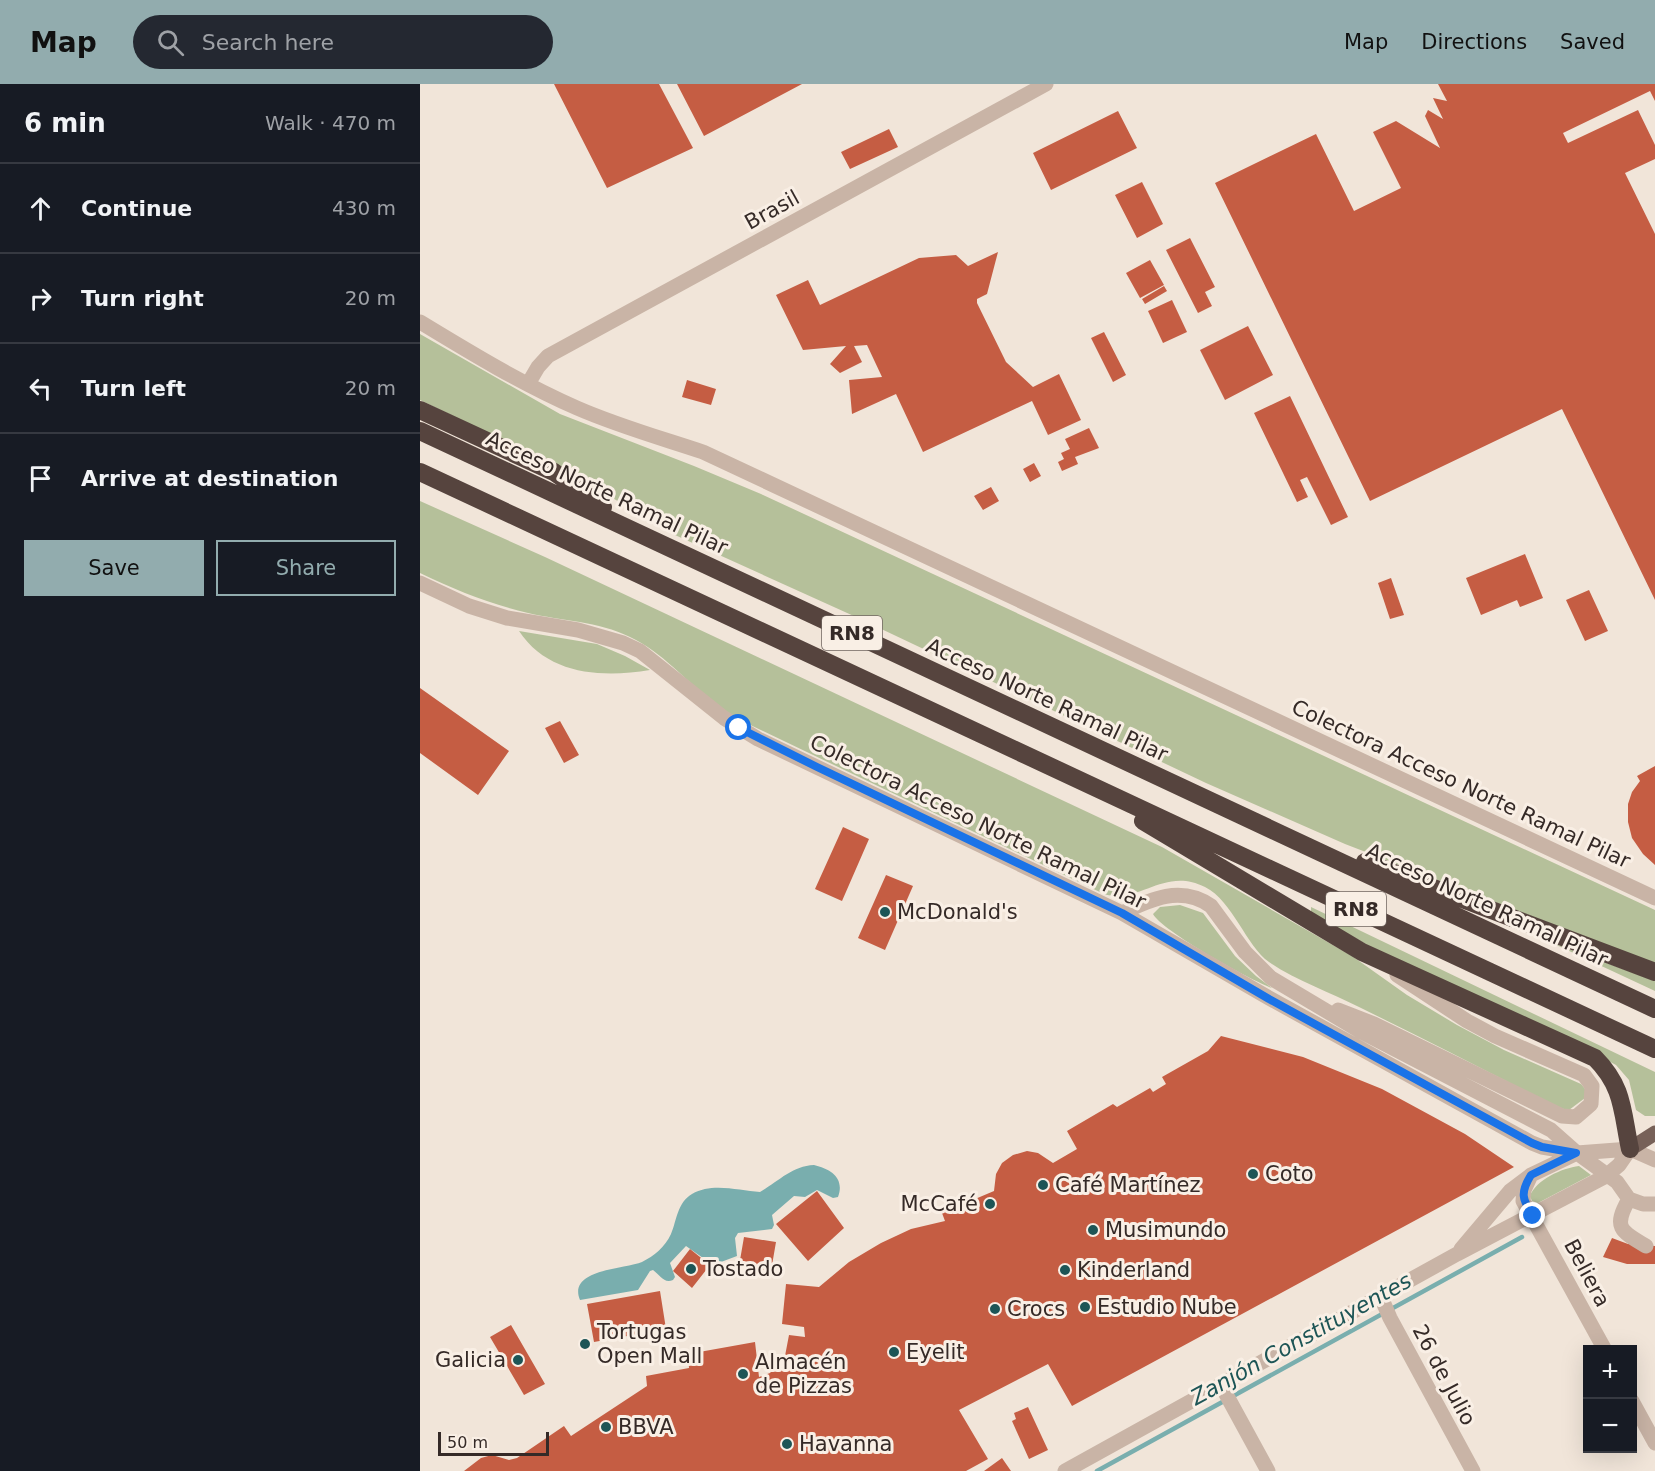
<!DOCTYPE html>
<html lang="en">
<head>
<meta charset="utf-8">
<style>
  body { margin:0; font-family:"DejaVu Sans",sans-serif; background:#242831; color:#f1f3f6 }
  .controls { position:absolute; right:18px; bottom:18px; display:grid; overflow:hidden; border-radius:0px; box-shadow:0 6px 24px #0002 }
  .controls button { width:54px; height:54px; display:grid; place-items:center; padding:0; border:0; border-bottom:2px solid #363941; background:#171b24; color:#f1f3f6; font:30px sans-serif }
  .scale { position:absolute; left:18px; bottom:15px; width:111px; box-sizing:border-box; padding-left:6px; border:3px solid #352a27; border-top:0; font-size:16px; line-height:21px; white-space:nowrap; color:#352a27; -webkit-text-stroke:4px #f9efe5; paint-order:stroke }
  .stop { position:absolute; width:18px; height:18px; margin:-14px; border:4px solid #1a73e8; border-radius:50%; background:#fff }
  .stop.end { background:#1a73e8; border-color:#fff; box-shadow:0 2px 6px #0008 }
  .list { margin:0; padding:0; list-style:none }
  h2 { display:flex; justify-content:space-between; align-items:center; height:78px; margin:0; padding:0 24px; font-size:26px }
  h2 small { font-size:20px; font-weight:400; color:#9ea1a6 }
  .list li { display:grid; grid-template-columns:39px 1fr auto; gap:18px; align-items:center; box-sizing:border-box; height:90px; padding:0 24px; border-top:2px solid #363941 }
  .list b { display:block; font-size:22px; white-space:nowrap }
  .list em { font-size:20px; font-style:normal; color:#9ea1a6 }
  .actions { display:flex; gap:12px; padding:18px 24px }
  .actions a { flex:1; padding:14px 0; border:2px solid #92acae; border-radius:0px; text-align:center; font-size:21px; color:#92acae }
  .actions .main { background:#92acae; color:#111 }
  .icon { flex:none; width:33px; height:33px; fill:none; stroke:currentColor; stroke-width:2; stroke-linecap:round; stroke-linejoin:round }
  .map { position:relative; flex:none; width:1235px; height:1387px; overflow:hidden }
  header { display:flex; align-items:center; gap:36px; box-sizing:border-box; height:84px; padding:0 30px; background:#92acae; color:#111 }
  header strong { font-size:28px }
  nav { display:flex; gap:33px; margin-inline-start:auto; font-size:21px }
  .search { width:420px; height:54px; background:#242831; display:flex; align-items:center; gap:15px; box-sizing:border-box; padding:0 21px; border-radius:33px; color:#9ea1a6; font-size:22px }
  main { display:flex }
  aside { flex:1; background:#171b24 }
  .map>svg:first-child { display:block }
  .green { fill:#b5c09a }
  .water { fill:#79aeae }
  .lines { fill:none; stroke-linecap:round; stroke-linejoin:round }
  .stream { stroke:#79aeae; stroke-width:4.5 }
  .building { fill:#c55d43 }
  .minor { stroke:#c9b4a6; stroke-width:15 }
  .major { stroke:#776158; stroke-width:15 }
  .highway { stroke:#56443e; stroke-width:18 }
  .route { stroke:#1a73e8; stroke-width:8 }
  .poi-dot { fill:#1d5556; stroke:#f9efe5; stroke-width:2 }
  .labels { text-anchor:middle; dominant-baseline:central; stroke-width:6; stroke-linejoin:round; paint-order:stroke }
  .shield { fill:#f9efe5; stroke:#706560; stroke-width:1.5 }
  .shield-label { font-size:20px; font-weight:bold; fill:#352a27 }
  .street-label { font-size:21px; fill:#352a27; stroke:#f9efe5 }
  .poi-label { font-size:21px; fill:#352a27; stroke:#f9efe5; text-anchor:start }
  .water-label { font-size:22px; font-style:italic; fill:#1d5556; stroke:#f9efe5 }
</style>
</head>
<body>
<header>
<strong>Map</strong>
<div class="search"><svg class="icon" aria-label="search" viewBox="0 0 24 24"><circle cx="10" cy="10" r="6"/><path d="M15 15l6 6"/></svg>Search here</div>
<nav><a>Map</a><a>Directions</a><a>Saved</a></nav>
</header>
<main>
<aside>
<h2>6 min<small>Walk · 470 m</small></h2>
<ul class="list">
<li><svg class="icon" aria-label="ahead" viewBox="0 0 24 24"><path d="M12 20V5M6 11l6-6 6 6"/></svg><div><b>Continue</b></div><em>430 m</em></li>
<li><svg class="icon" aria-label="right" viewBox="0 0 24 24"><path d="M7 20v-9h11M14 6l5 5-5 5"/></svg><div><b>Turn right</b></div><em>20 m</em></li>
<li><svg class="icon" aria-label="left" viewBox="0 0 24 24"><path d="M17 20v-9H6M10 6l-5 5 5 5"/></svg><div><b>Turn left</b></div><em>20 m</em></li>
<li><svg class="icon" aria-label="arrive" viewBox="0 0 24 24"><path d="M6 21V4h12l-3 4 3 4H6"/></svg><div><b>Arrive at destination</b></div></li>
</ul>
<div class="actions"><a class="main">Save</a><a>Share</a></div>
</aside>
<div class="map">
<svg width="1235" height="1387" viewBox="0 0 1235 1387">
  <rect width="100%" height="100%" fill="#f1e5d9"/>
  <path class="green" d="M0,250L140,330L274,382L341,410L1235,826V880L925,760L786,699L436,533L255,451L147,387L0,316Z
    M0,417L125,473L742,763L932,872L987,911L1037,941L1084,966L1161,1000L1166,1006L1165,1014L1149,1026L1139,1024C1073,990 1006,956 939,923C910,908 877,897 849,878C826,862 813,817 785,803C744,782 719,821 684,810L324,638C314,632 303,626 293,618C266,597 242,568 210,553C178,537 142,537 108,529C70,520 35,506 0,489Z
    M99,547L177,560L205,572L230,586C182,594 128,591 99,547Z
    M760,821L783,829L815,872L836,892L852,904C830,896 742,847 733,830L740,823Z
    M891,823L1235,988V1032H1225L1216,1026L1209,996L1196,981L1155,959L981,880L891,829Z
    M1130,858L1235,897V907Z
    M1159,1082L1171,1091L1118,1119L1112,1117L1110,1112C1116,1096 1142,1084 1159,1082Z"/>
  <path class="water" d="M394,1081C411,1085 425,1094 418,1113L413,1114L397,1106L385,1113L374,1112L352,1131L354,1141L352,1145L318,1149L315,1154L317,1172L293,1181L266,1162L250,1179L255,1193L253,1196C244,1200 240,1191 233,1186L230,1187L218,1206L160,1216C147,1185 206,1185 222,1178C234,1172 245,1163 251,1150C257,1136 257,1119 272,1110C293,1098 319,1107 340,1108C359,1097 372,1082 394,1081Z"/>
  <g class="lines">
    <path class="stream" d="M677,1387L1102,1153"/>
  </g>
  <path class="building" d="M134,0H239L273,64L187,104Z
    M257,0H382L284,52Z
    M1018,0H1235V17L1230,7L1143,49L1148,59L1218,26L1235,61V75L1205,89L1235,150V516L1142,325L950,417L795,99L896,50L934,127L981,104L953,48L976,37L1020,64L1005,32L1008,26L1023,35L1013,14L1027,17Z
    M698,27L717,64L631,106L613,69Z
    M469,45L478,63L430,85L421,68Z
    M722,98L743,140L717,154L695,111Z
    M770,154L795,203L785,208L792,222L778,229L746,166Z
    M578,168L567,210L557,215V219L586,278L613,303L639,290L661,336L628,351L612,317L503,368L476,310L432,330L429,296L462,293L447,261L434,262L442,278L420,289L410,280L426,262L383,266L356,211L388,196L400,221L499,174L536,171L548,182Z
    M730,176L744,201L720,214L706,189Z
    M744,202L747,207L725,220L722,215Z
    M752,216L767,248L743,259L728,227Z
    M828,242L853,291L805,316L780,266Z
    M684,248L706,291L693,298L671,254Z
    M267,296L296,305L291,321L262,313Z
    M870,312L928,433L911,441L887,393L880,396L888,413L877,418L834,329Z
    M669,344L679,364L655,373L658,380L642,387L638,378L644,375L641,369L650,365L645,355Z
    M614,379L621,392L610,398L603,385Z
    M571,403L579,417L563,426L554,412Z
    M1105,470L1123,514L1100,523L1097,516L1061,531L1046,494Z
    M971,494L984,531L970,535L958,499Z
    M1169,506L1188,547L1165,557L1146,516Z
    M0,604L89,667L58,711L0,669Z
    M140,637L159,671L144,679L125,644Z
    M1235,682V781L1223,770L1212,754L1208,738V720L1212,708L1220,697L1217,692Z
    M423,743L449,755L422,817L395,805Z
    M466,791L493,802L465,866L438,854Z
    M801,952L883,973L962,1005L1045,1050L1094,1083L652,1322L628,1280L539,1326L568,1375L546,1387H44L61,1374L72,1371L89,1376L97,1374L144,1342L151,1352L227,1302L226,1292L269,1284L268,1270L335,1258L339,1293L350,1289L365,1272L369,1251L385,1253L384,1243L362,1240L366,1200L399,1203L429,1178L461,1159L491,1145L525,1137L522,1129L574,1107L576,1090L582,1079L593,1071L607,1067L618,1069L633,1079L657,1065L647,1047L693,1020L697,1023L730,1004L733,1008L746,1000L742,993L788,967Z
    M397,1107L424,1144L388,1177L356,1140Z
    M324,1153L356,1158L351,1187L319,1182Z
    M1192,1154L1208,1160L1235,1162V1180H1207L1183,1173Z
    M270,1165L290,1181L272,1204L253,1187Z
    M240,1207L246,1245L174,1258L167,1220Z
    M91,1241L125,1300L104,1311L70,1253Z
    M608,1323L628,1366L609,1375L592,1337L596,1335L594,1329Z
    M582,1374L591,1387H564Z"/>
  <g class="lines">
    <path class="minor" d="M0,238C51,269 102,300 157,324C198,342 241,354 283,368L1235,814
      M108,300L118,283L128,272L626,0
      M0,499L49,522L87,534L158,546L203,559L220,567L304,634L338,655L702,829L849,914L1112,1059L1122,1063L1157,1069
      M702,829C731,815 761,801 791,822L825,868L851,894L940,947L1131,1046L1157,1069L1197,1098L1209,1115L1223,1120H1235
      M918,926L954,940L1142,1032L1156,1033L1171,1020L1172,1002L1164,991L1075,952L1047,937L977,891
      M1111,1091L1104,1106L1103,1117L1185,1266
      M1209,1115C1193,1143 1200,1147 1226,1162
      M1041,1165L1090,1107L1111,1091L1157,1069L1210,1065L1235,1076
      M961,1213L970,1234L1053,1387
      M801,1301L848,1387
      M1212,1317L1235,1359
      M645,1387L1037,1170L1186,1092L1199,1081L1210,1065"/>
    <path class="major" d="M1210,1065L1235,1049"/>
    <path class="highway" d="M0,326L134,388L183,423
      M0,347L1235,925
      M0,388L1235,965
      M723,737L942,868L1175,974C1204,1003 1202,1028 1210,1065
      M945,778L1235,888"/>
  </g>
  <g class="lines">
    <path class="route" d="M319,644L397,683L702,829L849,915L1112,1059L1122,1063L1156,1069L1111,1091C1100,1109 1102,1115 1113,1132"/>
  </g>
  <g class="poi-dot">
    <circle cx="465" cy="828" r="6"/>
    <circle cx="833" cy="1090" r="6"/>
    <circle cx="623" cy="1101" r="6"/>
    <circle cx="570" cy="1120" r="6"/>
    <circle cx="673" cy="1146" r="6"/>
    <circle cx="271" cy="1185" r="6"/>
    <circle cx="645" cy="1186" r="6"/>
    <circle cx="665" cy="1223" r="6"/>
    <circle cx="575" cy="1225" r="6"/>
    <circle cx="165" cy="1260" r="6"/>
    <circle cx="474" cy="1268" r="6"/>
    <circle cx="98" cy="1276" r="6"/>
    <circle cx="323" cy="1290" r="6"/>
    <circle cx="186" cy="1343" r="6"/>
    <circle cx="367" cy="1360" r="6"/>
  </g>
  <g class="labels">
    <g class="shield">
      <rect x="402" y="532" width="60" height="34" rx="4.5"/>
      <rect x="906" y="808" width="60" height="34" rx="4.5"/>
    </g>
    <g class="shield-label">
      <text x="432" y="549">RN8</text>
      <text x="936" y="825">RN8</text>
    </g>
    <g class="street-label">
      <text transform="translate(352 126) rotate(-29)">Brasil</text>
      <text transform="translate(187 409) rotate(25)">Acceso Norte Ramal Pilar</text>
      <text transform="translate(627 616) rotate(25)">Acceso Norte Ramal Pilar</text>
      <text transform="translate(1041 700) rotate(25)">Colectora Acceso Norte Ramal Pilar</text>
      <text transform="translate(558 738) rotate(26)">Colectora Acceso Norte Ramal Pilar</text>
      <text transform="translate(1067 821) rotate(25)">Acceso Norte Ramal Pilar</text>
      <text transform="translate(1167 1189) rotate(62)">Beliera</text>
      <text transform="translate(1024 1291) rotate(62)">26 de Julio</text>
    </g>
    <g class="poi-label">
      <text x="477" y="828">McDonald's</text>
      <text x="845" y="1090">Coto</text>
      <text x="635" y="1101">Café Martínez</text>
      <text x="558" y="1120" text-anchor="end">McCafé</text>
      <text x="685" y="1146">Musimundo</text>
      <text x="283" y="1185">Tostado</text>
      <text x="657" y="1186">Kinderland</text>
      <text x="677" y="1223">Estudio Nube</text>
      <text x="587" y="1225">Crocs</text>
      <text x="177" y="1248">Tortugas<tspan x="177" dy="24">Open Mall</tspan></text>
      <text x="486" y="1268">Eyelit</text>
      <text x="86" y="1276" text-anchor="end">Galicia</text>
      <text x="335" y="1278">Almacén<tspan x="335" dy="24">de Pizzas</tspan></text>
      <text x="198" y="1343">BBVA</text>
      <text x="379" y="1360">Havanna</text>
    </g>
    <g class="water-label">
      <text transform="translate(881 1255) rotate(-29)">Zanjón Constituyentes</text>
    </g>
  </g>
</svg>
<div class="controls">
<button>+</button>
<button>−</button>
</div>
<div class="scale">50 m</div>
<div class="stop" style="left:319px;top:644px"></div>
<div class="stop end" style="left:1113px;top:1132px"></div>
</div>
</main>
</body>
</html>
